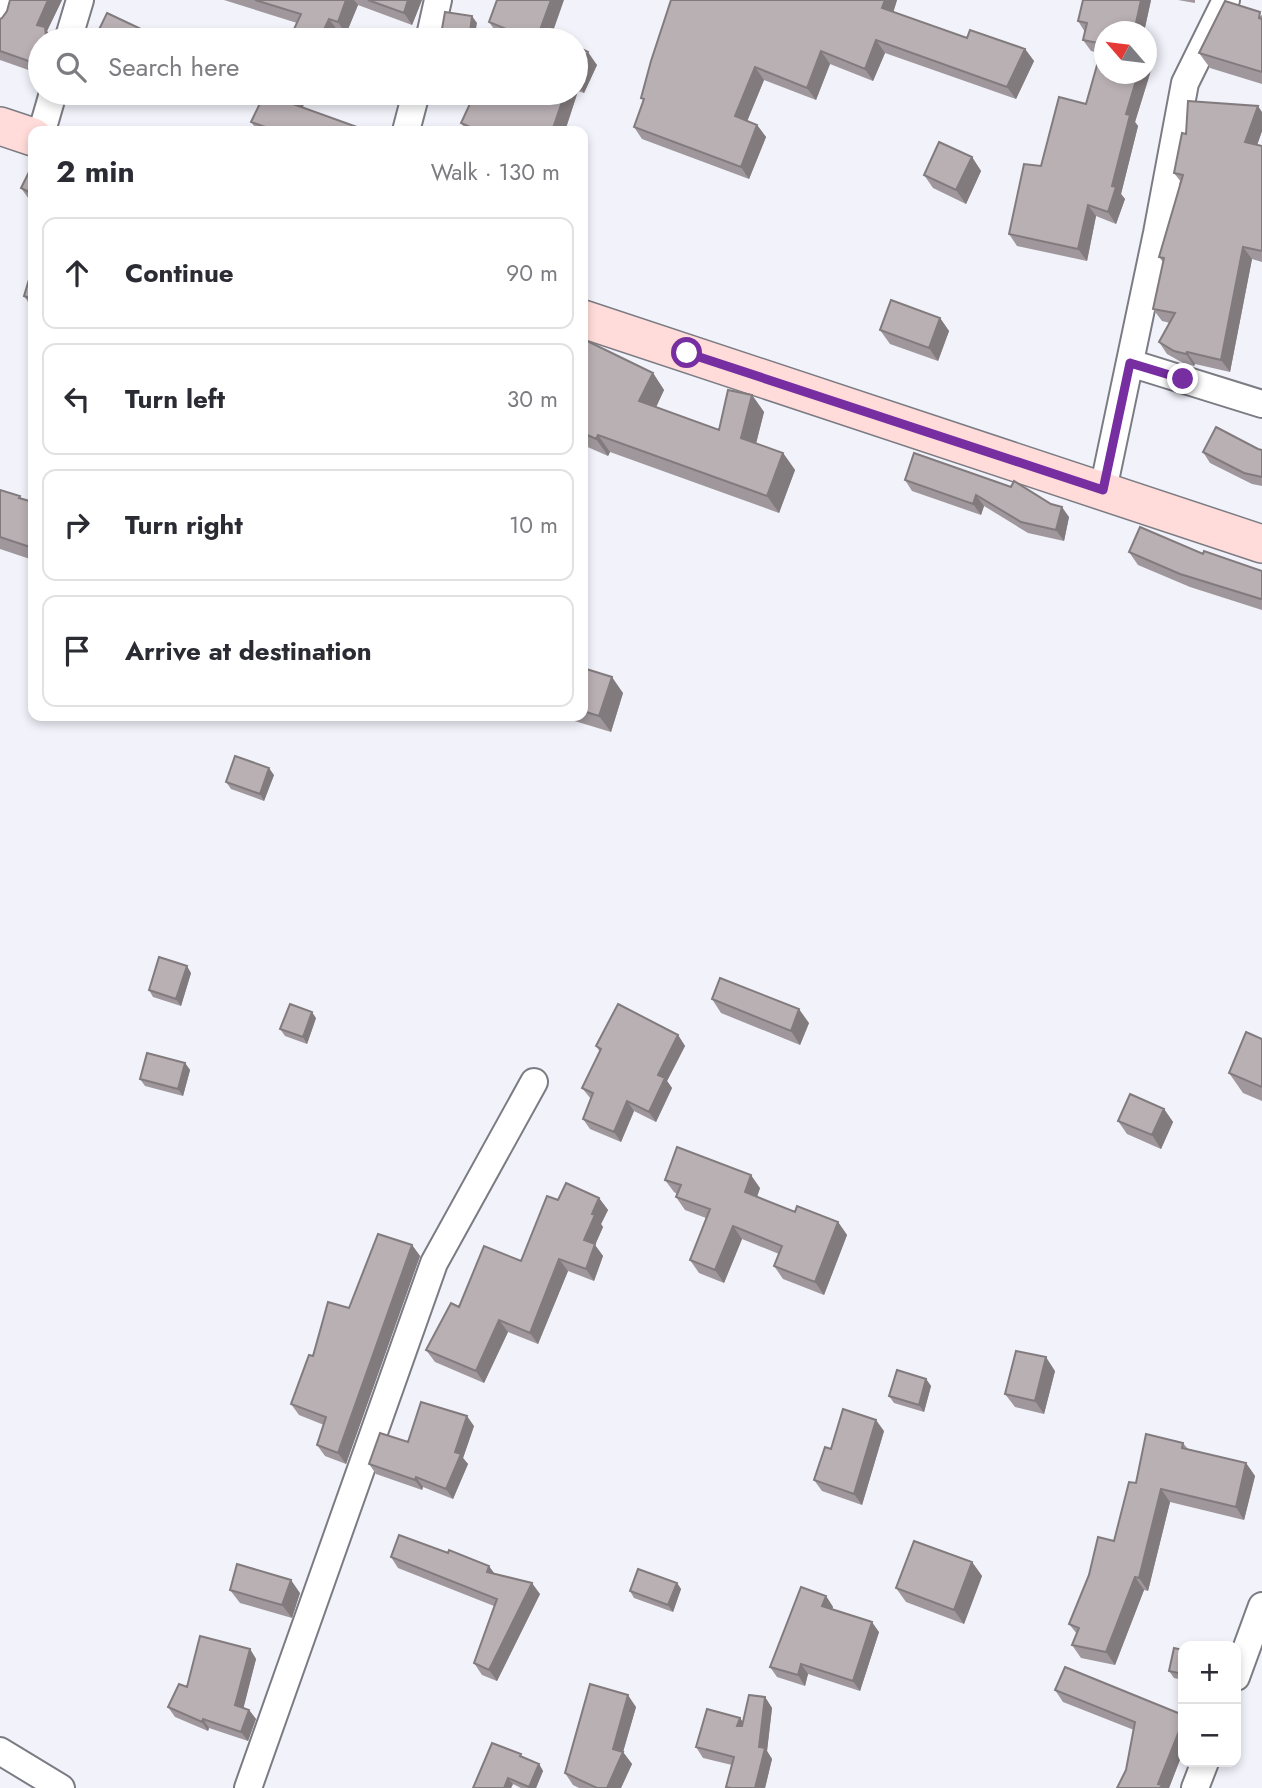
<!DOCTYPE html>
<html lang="en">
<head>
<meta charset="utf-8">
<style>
  body { margin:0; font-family:Jost,sans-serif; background:#f7f7f7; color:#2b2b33 }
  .controls { position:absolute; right:21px; bottom:21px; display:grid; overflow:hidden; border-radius:14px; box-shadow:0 4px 10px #0003 }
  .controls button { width:63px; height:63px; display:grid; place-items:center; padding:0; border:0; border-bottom:2px solid #e1e1e2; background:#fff; color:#2b2b33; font:35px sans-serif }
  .compass { position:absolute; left:1094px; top:21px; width:63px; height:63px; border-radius:50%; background:#fff; box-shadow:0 4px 10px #0003; rotate:298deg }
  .stop { position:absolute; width:21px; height:21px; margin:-16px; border:5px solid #762ea1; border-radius:50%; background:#fff }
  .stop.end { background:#762ea1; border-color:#fff; box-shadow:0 2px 7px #0008 }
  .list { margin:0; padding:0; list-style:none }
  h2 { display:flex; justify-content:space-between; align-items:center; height:91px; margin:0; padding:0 28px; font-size:30px }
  h2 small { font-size:23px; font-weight:400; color:#7c7c81 }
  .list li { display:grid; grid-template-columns:46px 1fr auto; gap:21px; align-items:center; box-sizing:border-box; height:112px; margin:0 14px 14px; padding:0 14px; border:2px solid #e1e1e2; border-radius:14px }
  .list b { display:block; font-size:26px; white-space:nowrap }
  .list em { font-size:23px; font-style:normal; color:#7c7c81 }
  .icon { flex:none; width:38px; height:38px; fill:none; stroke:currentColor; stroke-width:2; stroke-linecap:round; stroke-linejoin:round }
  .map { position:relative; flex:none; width:1262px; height:1788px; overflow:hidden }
  .search { position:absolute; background:#fff; box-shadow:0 4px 10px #0003; left:28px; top:28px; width:560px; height:77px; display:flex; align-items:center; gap:18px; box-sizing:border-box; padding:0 24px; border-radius:38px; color:#7c7c81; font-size:26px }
  .panel { position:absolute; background:#fff; box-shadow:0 4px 10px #0003; left:28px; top:126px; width:560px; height:595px; border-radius:14px }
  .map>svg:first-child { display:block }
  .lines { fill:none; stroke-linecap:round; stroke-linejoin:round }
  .street-casing { stroke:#7b7b83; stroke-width:30 }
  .secondary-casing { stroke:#7b7b83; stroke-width:40 }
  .street { stroke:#fff; stroke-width:26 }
  .secondary { stroke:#ffdcda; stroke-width:37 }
  .wall { fill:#9f979b }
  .shaded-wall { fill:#827b7e }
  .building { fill:#b9b0b4; stroke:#827b7e; stroke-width:2 }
  .route { stroke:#762ea1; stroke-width:9 }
</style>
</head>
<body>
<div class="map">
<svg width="1262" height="1788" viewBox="0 0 1262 1788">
  <rect width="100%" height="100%" fill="#f1f2fa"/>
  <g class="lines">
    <defs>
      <path id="street" d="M0,18L5,0
        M68,40L80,0
        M429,40L438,0
        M42,131L53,93
        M406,131L416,93
        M1130,363L1262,404
        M1103,490L1157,233L1185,83L1226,0
        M1236,1677L1262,1606
        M0,1751L61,1788
        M248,1788L434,1263L534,1082
        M1195,1788L1205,1762"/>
      <path id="secondary" d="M0,126L33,137
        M583,319L1262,544"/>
    </defs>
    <use href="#street" class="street-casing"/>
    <use href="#secondary" class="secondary-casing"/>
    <use href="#street" class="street"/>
    <use href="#secondary" class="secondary"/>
  </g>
  <path class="wall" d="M10,0H62L47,31L53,40H40V74L0,60V19L2,18L7,11Z
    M224,0H422L412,25L358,5L346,34L338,31L297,23Z
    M671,0H897L893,12L967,38L1025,49L1034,61L1016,99L885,53L873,81L830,64L816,100L764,80L747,121L757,125L766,137L749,179L642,139L634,127L643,100L641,98Z
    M1151,0L1144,32H1104L1152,67L1135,122L1138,126L1121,194L1125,199L1116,224L1096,216L1087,261L1017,246L1009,234L1041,166L1086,104L1100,53L1091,51L1083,40L1085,32L1078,21Z
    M1178,0H1195V3Z
    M1262,15V84L1210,68L1199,53Z
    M489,22L551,35L563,40H511L498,35Z
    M576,46L597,65L584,93L578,91L565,131H467L461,123L576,93Z
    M265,93H309L302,108L368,131H258L251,122Z
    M1262,131L1257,145L1262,146V262L1252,259L1230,372L1195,364L1194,366L1183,363L1167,354L1159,342L1170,323L1162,321L1153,309L1163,262L1159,257L1181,182L1174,173L1186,134Z
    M972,157L981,171L966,204L933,188L924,175Z
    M33,164V203L31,202L21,188Z
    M33,266V309L24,296Z
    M940,318L949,331L938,361L890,344L880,330Z
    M583,339L653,373L664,390L656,407L719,430L752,395L764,412L756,444L783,453L795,470L779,513L610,452L608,456L583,445Z
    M1258,449L1262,450V486L1252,484L1210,463L1203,452Z
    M914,453L1069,517L1064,541L1028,533L984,506L981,515L912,491L905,480Z
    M0,490L33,502V560L0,549Z
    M1129,552L1203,554L1262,571V610L1190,587L1138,565Z
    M583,668L623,693L611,732L558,716H583Z
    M274,775L264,801L231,789L226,782Z
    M191,973L181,1006L153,997L149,990Z
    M712,999L809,1023L800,1045L721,1013Z
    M316,1018L307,1044L285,1036L280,1029Z
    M678,1035L685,1046L667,1081L672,1088L656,1122L634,1111L621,1142L590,1129L583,1119L591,1099L582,1088L600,1052L596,1046Z
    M1262,1039V1101L1243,1093L1229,1073Z
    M185,1063L190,1070L183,1096L145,1086L140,1079Z
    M1164,1109L1173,1122L1161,1149L1127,1134L1118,1121Z
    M665,1180L760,1188L757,1197L795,1212L838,1222L847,1235L824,1295L783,1279L774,1266L779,1254L742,1239L724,1283L699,1273L690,1260L706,1218L685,1210L676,1197L677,1194L674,1192Z
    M599,1198L608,1210L601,1224L603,1227L595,1245L603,1256L594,1281L568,1271L538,1344L508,1332L484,1383L435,1362L426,1350L459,1307L521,1261L558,1200Z
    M412,1245L420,1256L346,1464L325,1456L317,1445L324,1425L299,1415L291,1404L313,1356L349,1308Z
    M1055,1371L1044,1414L1015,1407L1005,1394Z
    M926,1379L931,1386L924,1412L894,1403L889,1396Z
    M474,1426L463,1458L468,1464L453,1499L423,1487L422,1490L376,1474L369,1464L408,1442Z
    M884,1431L862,1505L822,1491L814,1480L831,1449Z
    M1183,1443L1188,1449L1246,1463L1255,1476L1244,1520L1170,1502L1148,1591L1144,1590L1115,1665L1081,1658L1072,1645L1077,1634L1069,1624L1114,1541L1136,1483Z
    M391,1557L495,1574L540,1594L497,1681L482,1675L474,1663L494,1606L398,1568Z
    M972,1562L982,1576L964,1624L906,1602L896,1588Z
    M677,1583L681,1589L673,1612L634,1598L630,1591Z
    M230,1590L300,1593L292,1618L240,1603Z
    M826,1596L833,1607L832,1609L879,1632L860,1691L808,1674L805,1686L777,1677L770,1667Z
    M250,1649L256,1659L243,1708L249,1710L256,1719L248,1741L209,1728L208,1731L175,1717L168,1707L187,1687Z
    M1183,1650V1680L1174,1678L1169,1671Z
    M1065,1667L1183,1752L1169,1788H1117L1126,1770L1134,1730L1063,1702L1055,1690Z
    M765,1697L772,1708L767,1751L772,1759L765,1788H727L726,1787L732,1765L703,1758L696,1747L740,1718L743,1722Z
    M636,1707L623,1752L632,1764L621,1788H579L573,1785L565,1773Z
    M523,1758L539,1764L543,1771L536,1788H521L513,1784L511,1788H473Z"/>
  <path class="shaded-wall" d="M48,0H62L47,31L53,40H45L37,25Z
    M346,0H354L358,5L346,34L338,22Z
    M408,0H422L412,25L404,13Z
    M551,0H564L550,40L540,30Z
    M885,0H897L891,20L882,8Z
    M1141,0H1151L1144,32H1134Z
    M472,16L477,23L474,40H469Z
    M329,19L338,31L334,40H319Z
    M141,29L149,40H136Z
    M876,40L885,53L873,81L865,69Z
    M1025,49L1034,61L1016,99L1007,87Z
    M821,51L830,64L816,100L807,88Z
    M588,52L597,65L584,93L576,82V78Z
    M40,54V69L37,64Z
    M1146,60L1152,67L1135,122L1138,126L1121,194L1125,199L1116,224L1108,212L1112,186L1126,114L1138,74H1146Z
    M755,67L764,80L744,129L735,116Z
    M576,87L578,91L565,131H552L565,93H576Z
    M295,93H309L299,116L290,103Z
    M1258,106L1262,112V131L1254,154L1245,142Z
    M757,125L766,137L749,179L741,167Z
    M972,157L981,171L966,204L956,190Z
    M1088,205L1096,216L1087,261L1078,249Z
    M1243,247L1252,259L1230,372L1221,360Z
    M940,318L949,331L938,361L929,348Z
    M1187,352L1195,364L1194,366L1186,354Z
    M653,373L664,390L651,418L639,401Z
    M752,395L764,412L753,455L741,438Z
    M598,435L610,452L608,456L596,439Z
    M783,453L795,470L779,513L767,496Z
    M976,495L984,506L981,515L973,504Z
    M1062,507L1069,517L1064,541L1056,530Z
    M612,677L623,693L611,732L599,716Z
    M269,768L274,775L264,801L260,794Z
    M187,966L191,973L181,1006L176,999Z
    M799,1009L809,1023L800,1045L791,1031Z
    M312,1012L316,1018L307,1044L303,1037Z
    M678,1035L685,1046L667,1081L672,1088L656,1122L649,1112L658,1075Z
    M185,1063L190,1070L183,1096L178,1089Z
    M627,1101L634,1111L621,1142L614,1132Z
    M1164,1109L1173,1122L1161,1149L1152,1135Z
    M751,1175L760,1188L754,1205L745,1192Z
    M599,1198L608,1210L601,1224L603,1227L595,1245L603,1256L594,1281L586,1269L584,1240L592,1214Z
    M838,1222L847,1235L824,1295L815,1282Z
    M733,1226L742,1239L724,1283L715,1270Z
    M412,1245L420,1256L346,1464L338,1453Z
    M559,1259L568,1271L538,1344L530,1333Z
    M499,1320L508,1332L484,1383L476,1371Z
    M1046,1357L1055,1371L1044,1414L1035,1401Z
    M926,1379L931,1386L924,1412L919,1405Z
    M467,1416L474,1426L463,1458L468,1464L453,1499L446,1489L455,1452Z
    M876,1420L884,1431L862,1505L854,1494Z
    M1246,1463L1255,1476L1244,1520L1236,1507Z
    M416,1477L423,1487L422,1490L415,1480Z
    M1161,1489L1170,1502L1148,1591L1139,1578Z
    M972,1562L982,1576L964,1624L954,1610Z
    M489,1566L497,1577L487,1572Z
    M1135,1577L1144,1590L1115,1665L1106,1652Z
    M291,1580L300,1593L292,1618L282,1605Z
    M532,1583L540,1594L497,1681L489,1670Z
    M677,1583L681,1589L673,1612L668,1605Z
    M826,1596L833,1607L829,1616L822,1606Z
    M872,1622L879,1632L860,1691L853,1681Z
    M250,1649L256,1659L242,1714L235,1705Z
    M801,1664L808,1674L805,1686L798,1675Z
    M628,1695L636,1707L623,1752L632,1764L621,1788H607L613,1749Z
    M765,1697L772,1708L767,1751L772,1759L765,1788H755Z
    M249,1710L256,1719L248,1741L241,1732Z
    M740,1718L747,1729L737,1726Z
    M203,1719L209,1728L208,1731L202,1722Z
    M1183,1721V1752L1169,1788H1160L1158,1784Z
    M539,1764L543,1771L536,1788H530L529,1787Z
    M508,1778L513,1784L511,1788H504Z"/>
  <path class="building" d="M10,0H48L37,25L45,27L46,36L45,40H40V54L37,64L0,51V19L2,18L7,11Z
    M255,0H346L338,22L329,19L319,40H289L301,14Z
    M368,0H408L404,13Z
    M497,0H551L540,30L563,40H519L521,35L489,22Z
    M671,0H885L882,8L967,38L970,30L1025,49L1007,87L876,40L865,69L821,51L807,88L755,67L735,116L757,125L741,167L634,127L644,99L641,98L651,61Z
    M1083,0H1141L1134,32H1104V74H1138L1126,114L1130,115L1112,186L1116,187L1108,212L1088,205L1078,249L1009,234L1024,164L1041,166L1059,97L1086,104L1103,44L1083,40L1087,23L1078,21Z
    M1225,1L1260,12L1259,18L1262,19V72L1199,53Z
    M445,12L472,16L469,40H440Z
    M107,13L141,29L136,40H94Z
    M576,46L588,52L576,78Z
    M265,93H295L290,103L368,131H277L251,122Z
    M475,93H565L552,131H479L461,123Z
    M1188,101L1258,106L1245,142L1262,146V251L1243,247L1221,360L1187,352L1186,354L1174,351L1159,342L1175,313L1153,309L1164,258L1159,257L1183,175L1174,173L1182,133L1186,134Z
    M939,142L972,157L956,190L924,175Z
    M33,164V194L21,188Z
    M33,266V299L24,296Z
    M891,300L940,318L929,348L880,330Z
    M583,339L653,373L639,401L719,430L728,390L752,395L741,438L783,453L767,496L598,435L596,439L583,433Z
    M1216,427L1258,449L1262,450V477L1244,473L1203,452Z
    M914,453L1011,487L1014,481L1051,504L1062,507L1056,530L1021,522L976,495L973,504L905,480Z
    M0,490L20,496L19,498L33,502V548L0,537Z
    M1140,527L1203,554L1204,551L1262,571V598L1261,599L1180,574L1129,552Z
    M583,668L612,677L599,716L583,711Z
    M235,756L269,768L260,794L226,782Z
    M159,957L187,966L176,999L149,990Z
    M720,978L799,1009L791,1031L712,999Z
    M290,1004L312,1012L303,1037L280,1029Z
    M618,1004L678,1035L658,1075L665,1078L649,1112L627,1101L614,1132L583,1119L593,1093L582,1088L601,1049L596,1046Z
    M1246,1032L1262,1039V1087L1229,1073Z
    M147,1053L185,1063L178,1089L140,1079Z
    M1130,1094L1164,1109L1152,1135L1118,1121Z
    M677,1147L751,1175L745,1192L795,1212L797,1206L838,1222L815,1282L774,1266L782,1246L733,1226L715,1270L690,1260L710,1209L676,1197L681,1185L665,1180Z
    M566,1183L599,1198L592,1214L595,1215L584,1240L595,1244L586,1269L559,1259L530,1333L499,1320L476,1371L426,1350L451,1303L459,1307L484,1246L521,1261L547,1196L558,1200Z
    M378,1234L412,1245L338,1453L317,1445L326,1417L291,1404L309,1355L313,1356L328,1302L349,1308Z
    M1016,1351L1046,1357L1035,1401L1005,1394Z
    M897,1370L926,1379L919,1405L889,1396Z
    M421,1402L467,1416L455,1452L461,1454L446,1489L416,1477L415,1480L369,1464L380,1433L408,1442Z
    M843,1409L876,1420L854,1494L814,1480L825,1447L831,1449Z
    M1146,1434L1183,1443L1182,1448L1246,1463L1236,1507L1161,1489L1139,1578L1135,1577L1106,1652L1072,1645L1079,1628L1069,1624L1089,1575L1098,1537L1114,1541L1129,1482L1136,1483Z
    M399,1535L448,1553L449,1550L489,1566L487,1572L532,1583L489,1670L474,1663L497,1599L391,1557Z
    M914,1541L972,1562L954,1610L896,1588Z
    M237,1564L291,1580L282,1605L230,1590Z
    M638,1569L677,1583L668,1605L630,1591Z
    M801,1587L826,1596L822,1606L872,1622L853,1681L801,1664L798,1675L770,1667Z
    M200,1636L250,1649L235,1705L249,1710L241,1732L203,1719L202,1722L168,1707L179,1684L187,1687Z
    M1174,1648L1183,1650V1674L1169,1671Z
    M1065,1667L1183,1715V1721L1158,1784L1162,1785L1160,1788H1117L1126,1770L1135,1722L1055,1690Z
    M590,1684L628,1695L613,1749L623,1752L607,1788H597L565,1773Z
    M749,1695L765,1697L759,1747L765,1748L755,1788H731L726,1787L734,1757L696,1747L707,1709L740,1718L737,1726H742Z
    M492,1743L521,1754L520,1756L539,1764L529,1787L508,1778L504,1788H473Z"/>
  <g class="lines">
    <path class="route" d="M687,353L1103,490L1130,363L1183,379"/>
  </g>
</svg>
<div class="controls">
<button>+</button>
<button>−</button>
</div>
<svg class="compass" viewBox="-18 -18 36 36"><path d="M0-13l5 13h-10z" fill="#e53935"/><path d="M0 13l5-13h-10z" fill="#7c7c81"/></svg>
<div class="stop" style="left:687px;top:353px"></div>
<div class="stop end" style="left:1183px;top:379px"></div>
<div class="search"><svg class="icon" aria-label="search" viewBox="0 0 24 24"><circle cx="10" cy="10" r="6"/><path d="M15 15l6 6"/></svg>Search here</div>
<section class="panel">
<h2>2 min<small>Walk · 130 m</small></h2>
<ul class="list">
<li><svg class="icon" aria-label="ahead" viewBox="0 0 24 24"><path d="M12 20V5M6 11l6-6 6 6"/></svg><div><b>Continue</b></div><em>90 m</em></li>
<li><svg class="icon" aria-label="left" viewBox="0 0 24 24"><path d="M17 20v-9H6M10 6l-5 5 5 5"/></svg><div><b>Turn left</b></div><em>30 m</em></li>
<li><svg class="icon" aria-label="right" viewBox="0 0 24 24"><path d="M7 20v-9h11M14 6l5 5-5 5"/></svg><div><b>Turn right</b></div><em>10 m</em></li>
<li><svg class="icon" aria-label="arrive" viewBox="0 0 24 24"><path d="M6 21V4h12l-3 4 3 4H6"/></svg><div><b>Arrive at destination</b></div></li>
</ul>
</section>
</div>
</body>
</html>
